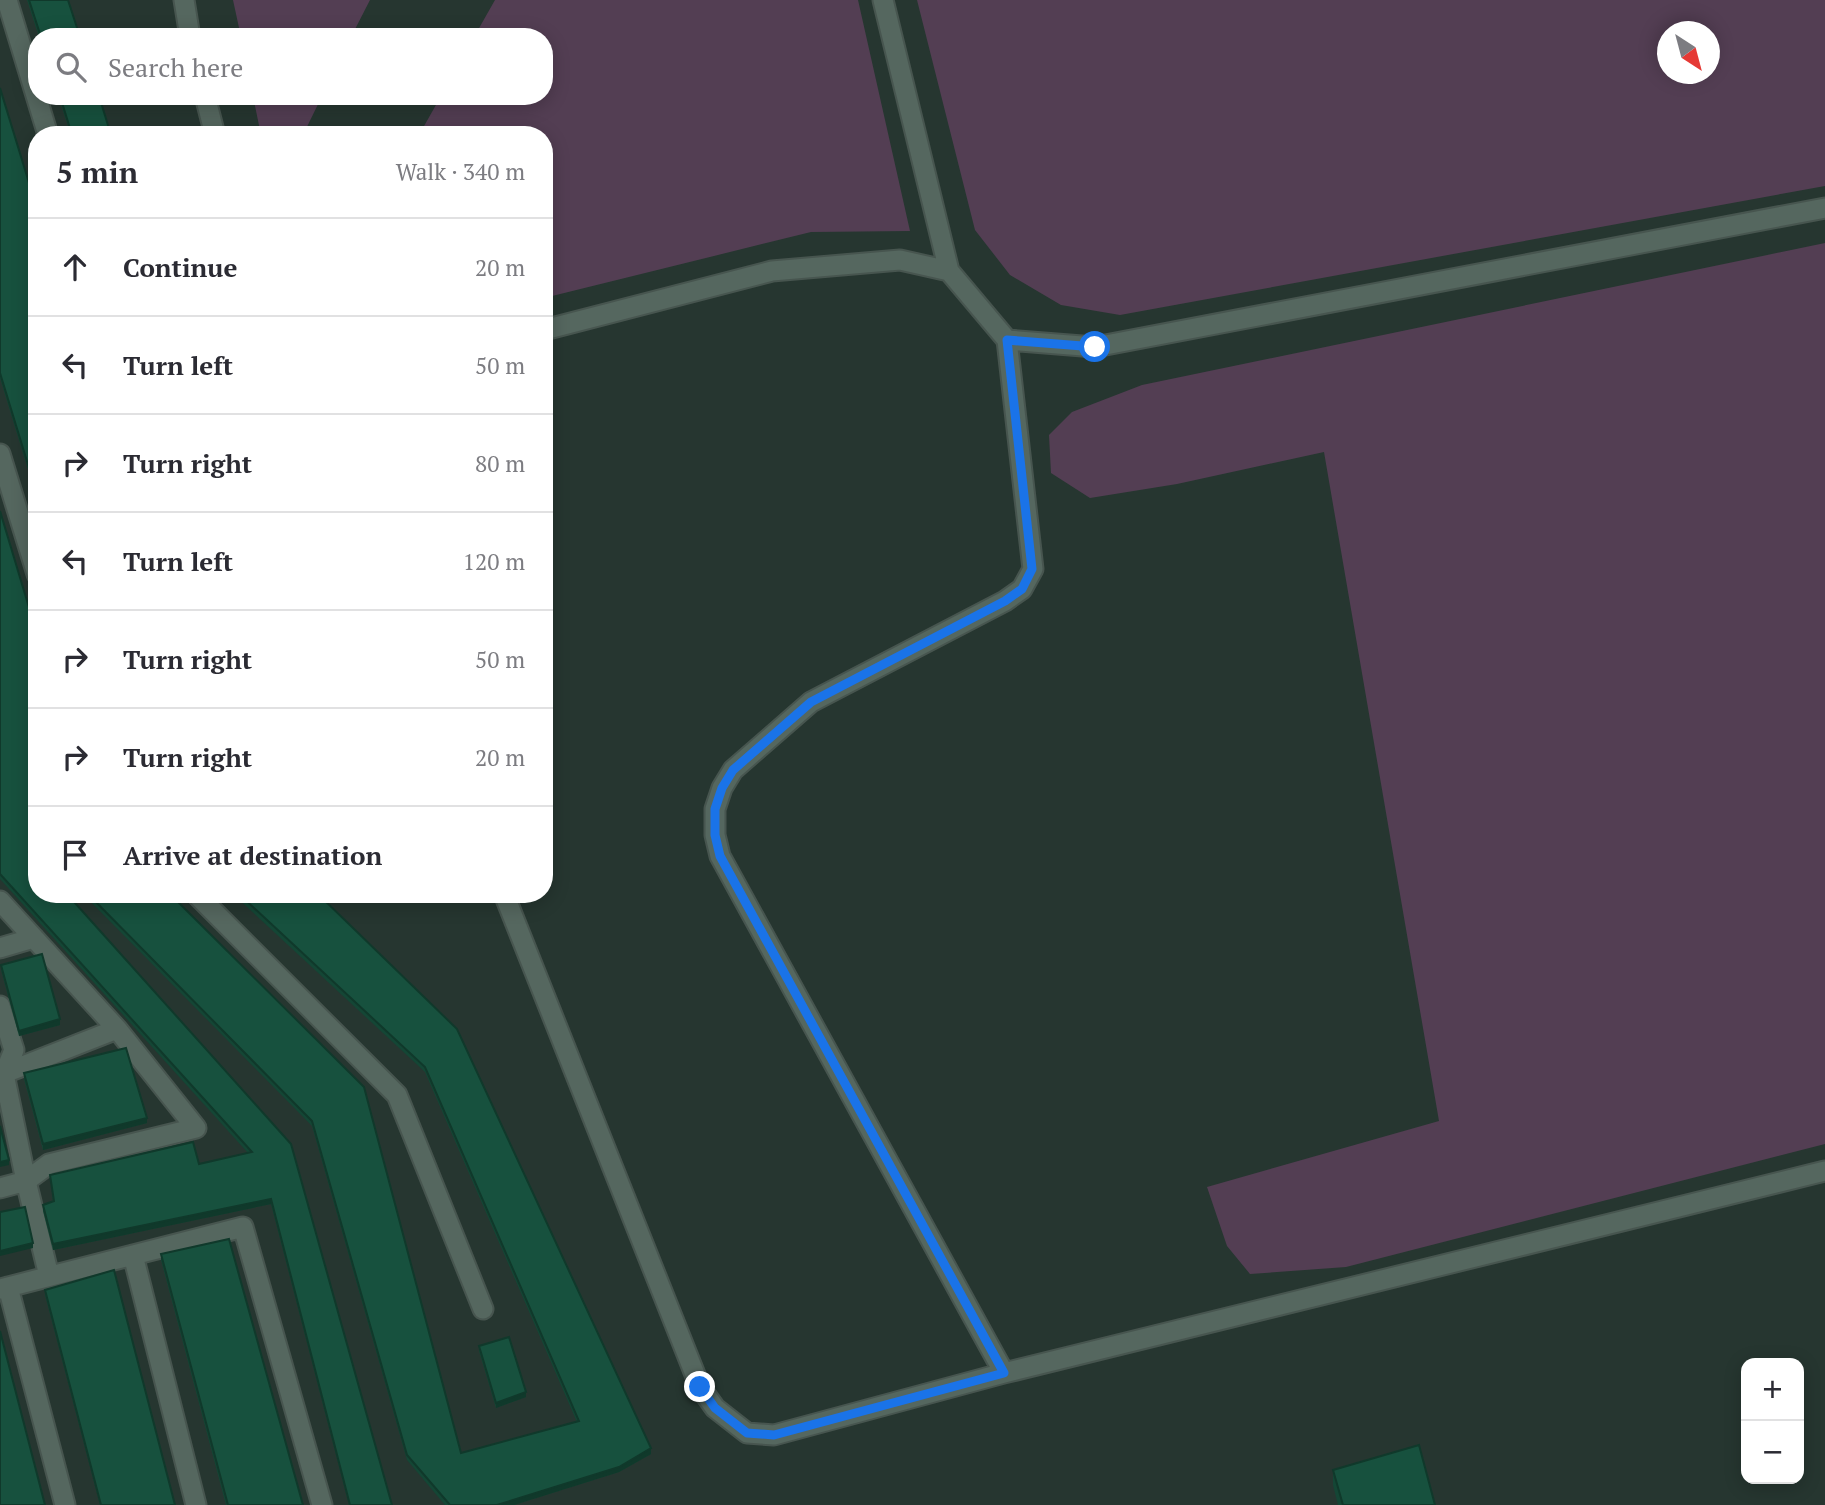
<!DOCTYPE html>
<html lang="en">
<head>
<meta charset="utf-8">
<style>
  body { margin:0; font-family:"PT Serif",serif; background:#f7f7f7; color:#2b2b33 }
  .controls { position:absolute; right:21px; bottom:21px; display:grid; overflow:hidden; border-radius:14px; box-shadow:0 4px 18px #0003 }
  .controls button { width:63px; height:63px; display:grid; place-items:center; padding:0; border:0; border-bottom:2px solid #e1e1e2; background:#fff; color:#2b2b33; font:35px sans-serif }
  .compass { position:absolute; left:1657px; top:21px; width:63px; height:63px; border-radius:50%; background:#fff; box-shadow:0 4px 18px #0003; rotate:144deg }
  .stop { position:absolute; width:21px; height:21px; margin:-16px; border:5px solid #1a73e8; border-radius:50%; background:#fff }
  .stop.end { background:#1a73e8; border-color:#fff; box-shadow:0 2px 7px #0008 }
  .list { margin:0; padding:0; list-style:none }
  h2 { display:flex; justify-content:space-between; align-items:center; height:91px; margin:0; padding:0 28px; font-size:30px }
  h2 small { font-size:23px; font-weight:400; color:#7c7c81 }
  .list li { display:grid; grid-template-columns:46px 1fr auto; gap:21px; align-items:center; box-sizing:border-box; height:98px; padding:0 28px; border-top:2px solid #e1e1e2 }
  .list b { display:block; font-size:26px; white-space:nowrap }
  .list em { font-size:23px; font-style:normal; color:#7c7c81 }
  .icon { flex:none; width:38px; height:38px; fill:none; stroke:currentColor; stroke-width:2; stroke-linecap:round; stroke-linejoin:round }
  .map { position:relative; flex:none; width:1825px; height:1505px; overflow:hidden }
  .search { position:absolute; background:#fff; box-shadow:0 4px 18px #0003; left:28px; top:28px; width:525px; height:77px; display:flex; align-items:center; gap:18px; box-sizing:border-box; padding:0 24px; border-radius:28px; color:#7c7c81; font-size:26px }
  .panel { position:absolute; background:#fff; box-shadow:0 4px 18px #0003; left:28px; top:126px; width:525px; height:777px; border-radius:28px }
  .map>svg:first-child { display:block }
  .green { fill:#533e53; fill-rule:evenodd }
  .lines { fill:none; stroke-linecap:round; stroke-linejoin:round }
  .service-casing { stroke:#47554f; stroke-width:23 }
  .service { stroke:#55675f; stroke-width:19 }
  .wall { fill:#144635 }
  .shaded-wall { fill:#10392b }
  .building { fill:#17513e; stroke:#10392b; stroke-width:2 }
  .route { stroke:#1a73e8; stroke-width:9 }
</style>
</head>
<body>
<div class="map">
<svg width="1825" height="1505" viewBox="0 0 1825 1505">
  <rect width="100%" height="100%" fill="#263630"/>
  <path class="green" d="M233,0H370L351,37H241Z
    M495,0H858L910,231L811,232L544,298V135H419L441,96H544V37H474Z
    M917,0H1825V186L1120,315L1061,305L1010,275L975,230ZM1668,32H1710V74H1668Z
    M253,96H322L303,135H261Z
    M1825,243V1144L1346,1267L1250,1274L1227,1246L1207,1187L1439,1121L1324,452L1177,484L1090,498L1051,473L1049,435L1072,412L1142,385Z"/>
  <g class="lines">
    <defs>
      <path id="service" d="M7,0L48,135
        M184,0L190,37
        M883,0L949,271L1007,340L1095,347L1825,208
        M205,96L215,135
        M544,330L772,271L900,260L949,271
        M0,454L37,574
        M196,894L397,1095L483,1309
        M504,894L700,1387L715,1408L747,1433L774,1435L1004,1373L1825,1171
        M0,901L117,1029L196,1128L49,1164L26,1181L0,1188
        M0,948L34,938
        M0,1006L14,1050L4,1074L26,1181L49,1276
        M0,1075L117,1029
        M133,1255L196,1505
        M8,1287L65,1505
        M0,1289L243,1227L322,1505
        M1004,1373L720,856L715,835V809L722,788L733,770L811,702L1005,601L1022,589L1033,569L1007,340"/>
    </defs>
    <use href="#service" class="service-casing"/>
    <use href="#service" class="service"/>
  </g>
  <path class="wall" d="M27,0H68L80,37H39Z
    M0,88L37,209V499L0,378Z
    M58,96H99L111,135H71Z
    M0,511L37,634V851L32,855L291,1144L392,1505H349L271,1204L53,1250L43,1211V1205L53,1202L50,1175L199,1164L248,1153L0,879Z
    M83,894H170L364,1087L461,1453L577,1422L425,1072L233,894H318L457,1029L651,1454L619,1472L514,1505H445L407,1460L312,1126Z
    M1,965L60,1025L19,1036L1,970Z
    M24,1073L147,1123L43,1150L24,1079Z
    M161,1254L303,1505H226L161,1260Z
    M45,1290L175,1505H100L45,1295Z
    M479,1346L526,1397L496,1408L479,1351Z
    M1333,1470L1435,1505H1338L1333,1485Z"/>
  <path class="shaded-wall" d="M37,845V851L29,857V852Z
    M60,1019V1025L19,1036V1031Z
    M147,1118V1123L43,1150V1144Z
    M9,1160V1165L0,1167V1162Z
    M271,1199V1204L53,1250V1244Z
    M33,1243V1248L0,1256V1251Z
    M526,1392V1397L496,1408V1403Z
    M651,1448V1454L619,1472L514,1505H497Z"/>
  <path class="building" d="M29,0H68L80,37H41Z
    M0,88L37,209V494L0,373Z
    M60,96H99L111,135H72Z
    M0,511L37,634V845L29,852L37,860V894H67L291,1144L392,1505H350L271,1199L53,1244L43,1205L54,1201L50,1175L193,1142L199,1164L252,1152L0,874Z
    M88,894H170L364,1087L461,1453L579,1421L425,1067L239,894H318L457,1029L651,1448L619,1467L497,1505H450L407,1455L312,1121Z
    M42,954L60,1019L19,1031L1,965Z
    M126,1048L147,1118L43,1144L24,1073Z
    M0,1126L9,1160L0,1162Z
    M25,1207L33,1243L0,1251V1212Z
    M229,1239L303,1505H228L161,1254Z
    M114,1270L175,1505H101L45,1290Z
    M0,1331L45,1505H0Z
    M509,1337L526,1392L496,1403L479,1346Z
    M1419,1445L1435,1505H1343L1333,1470Z"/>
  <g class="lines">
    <path class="route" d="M700,1387L715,1408L747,1433L774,1435L1004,1373L720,856L715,835V809L722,788L733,770L811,702L1005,601L1022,589L1032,569L1007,340L1095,347"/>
  </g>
</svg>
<div class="controls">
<button>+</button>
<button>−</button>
</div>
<svg class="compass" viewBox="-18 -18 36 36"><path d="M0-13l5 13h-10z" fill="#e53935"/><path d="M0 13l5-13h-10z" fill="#7c7c81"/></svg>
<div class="stop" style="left:1095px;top:347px"></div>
<div class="stop end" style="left:700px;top:1387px"></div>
<div class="search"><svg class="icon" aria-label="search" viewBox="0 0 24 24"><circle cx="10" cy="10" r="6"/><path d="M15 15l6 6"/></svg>Search here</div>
<section class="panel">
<h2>5 min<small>Walk · 340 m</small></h2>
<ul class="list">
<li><svg class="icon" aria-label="ahead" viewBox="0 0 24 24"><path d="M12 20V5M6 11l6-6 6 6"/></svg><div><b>Continue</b></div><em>20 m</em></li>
<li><svg class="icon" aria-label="left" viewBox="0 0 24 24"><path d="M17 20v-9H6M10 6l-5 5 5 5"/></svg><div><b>Turn left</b></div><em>50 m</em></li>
<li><svg class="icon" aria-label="right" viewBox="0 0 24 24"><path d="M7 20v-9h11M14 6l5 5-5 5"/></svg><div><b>Turn right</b></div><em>80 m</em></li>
<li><svg class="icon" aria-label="left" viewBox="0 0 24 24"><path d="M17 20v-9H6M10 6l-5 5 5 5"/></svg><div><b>Turn left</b></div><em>120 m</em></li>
<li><svg class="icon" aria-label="right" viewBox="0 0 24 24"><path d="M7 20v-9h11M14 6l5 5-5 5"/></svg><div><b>Turn right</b></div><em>50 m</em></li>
<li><svg class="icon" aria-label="right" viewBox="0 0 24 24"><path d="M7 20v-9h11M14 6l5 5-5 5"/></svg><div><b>Turn right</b></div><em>20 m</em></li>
<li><svg class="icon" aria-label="arrive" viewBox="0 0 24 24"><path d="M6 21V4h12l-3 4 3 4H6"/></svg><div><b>Arrive at destination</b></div></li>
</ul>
</section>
</div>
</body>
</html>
